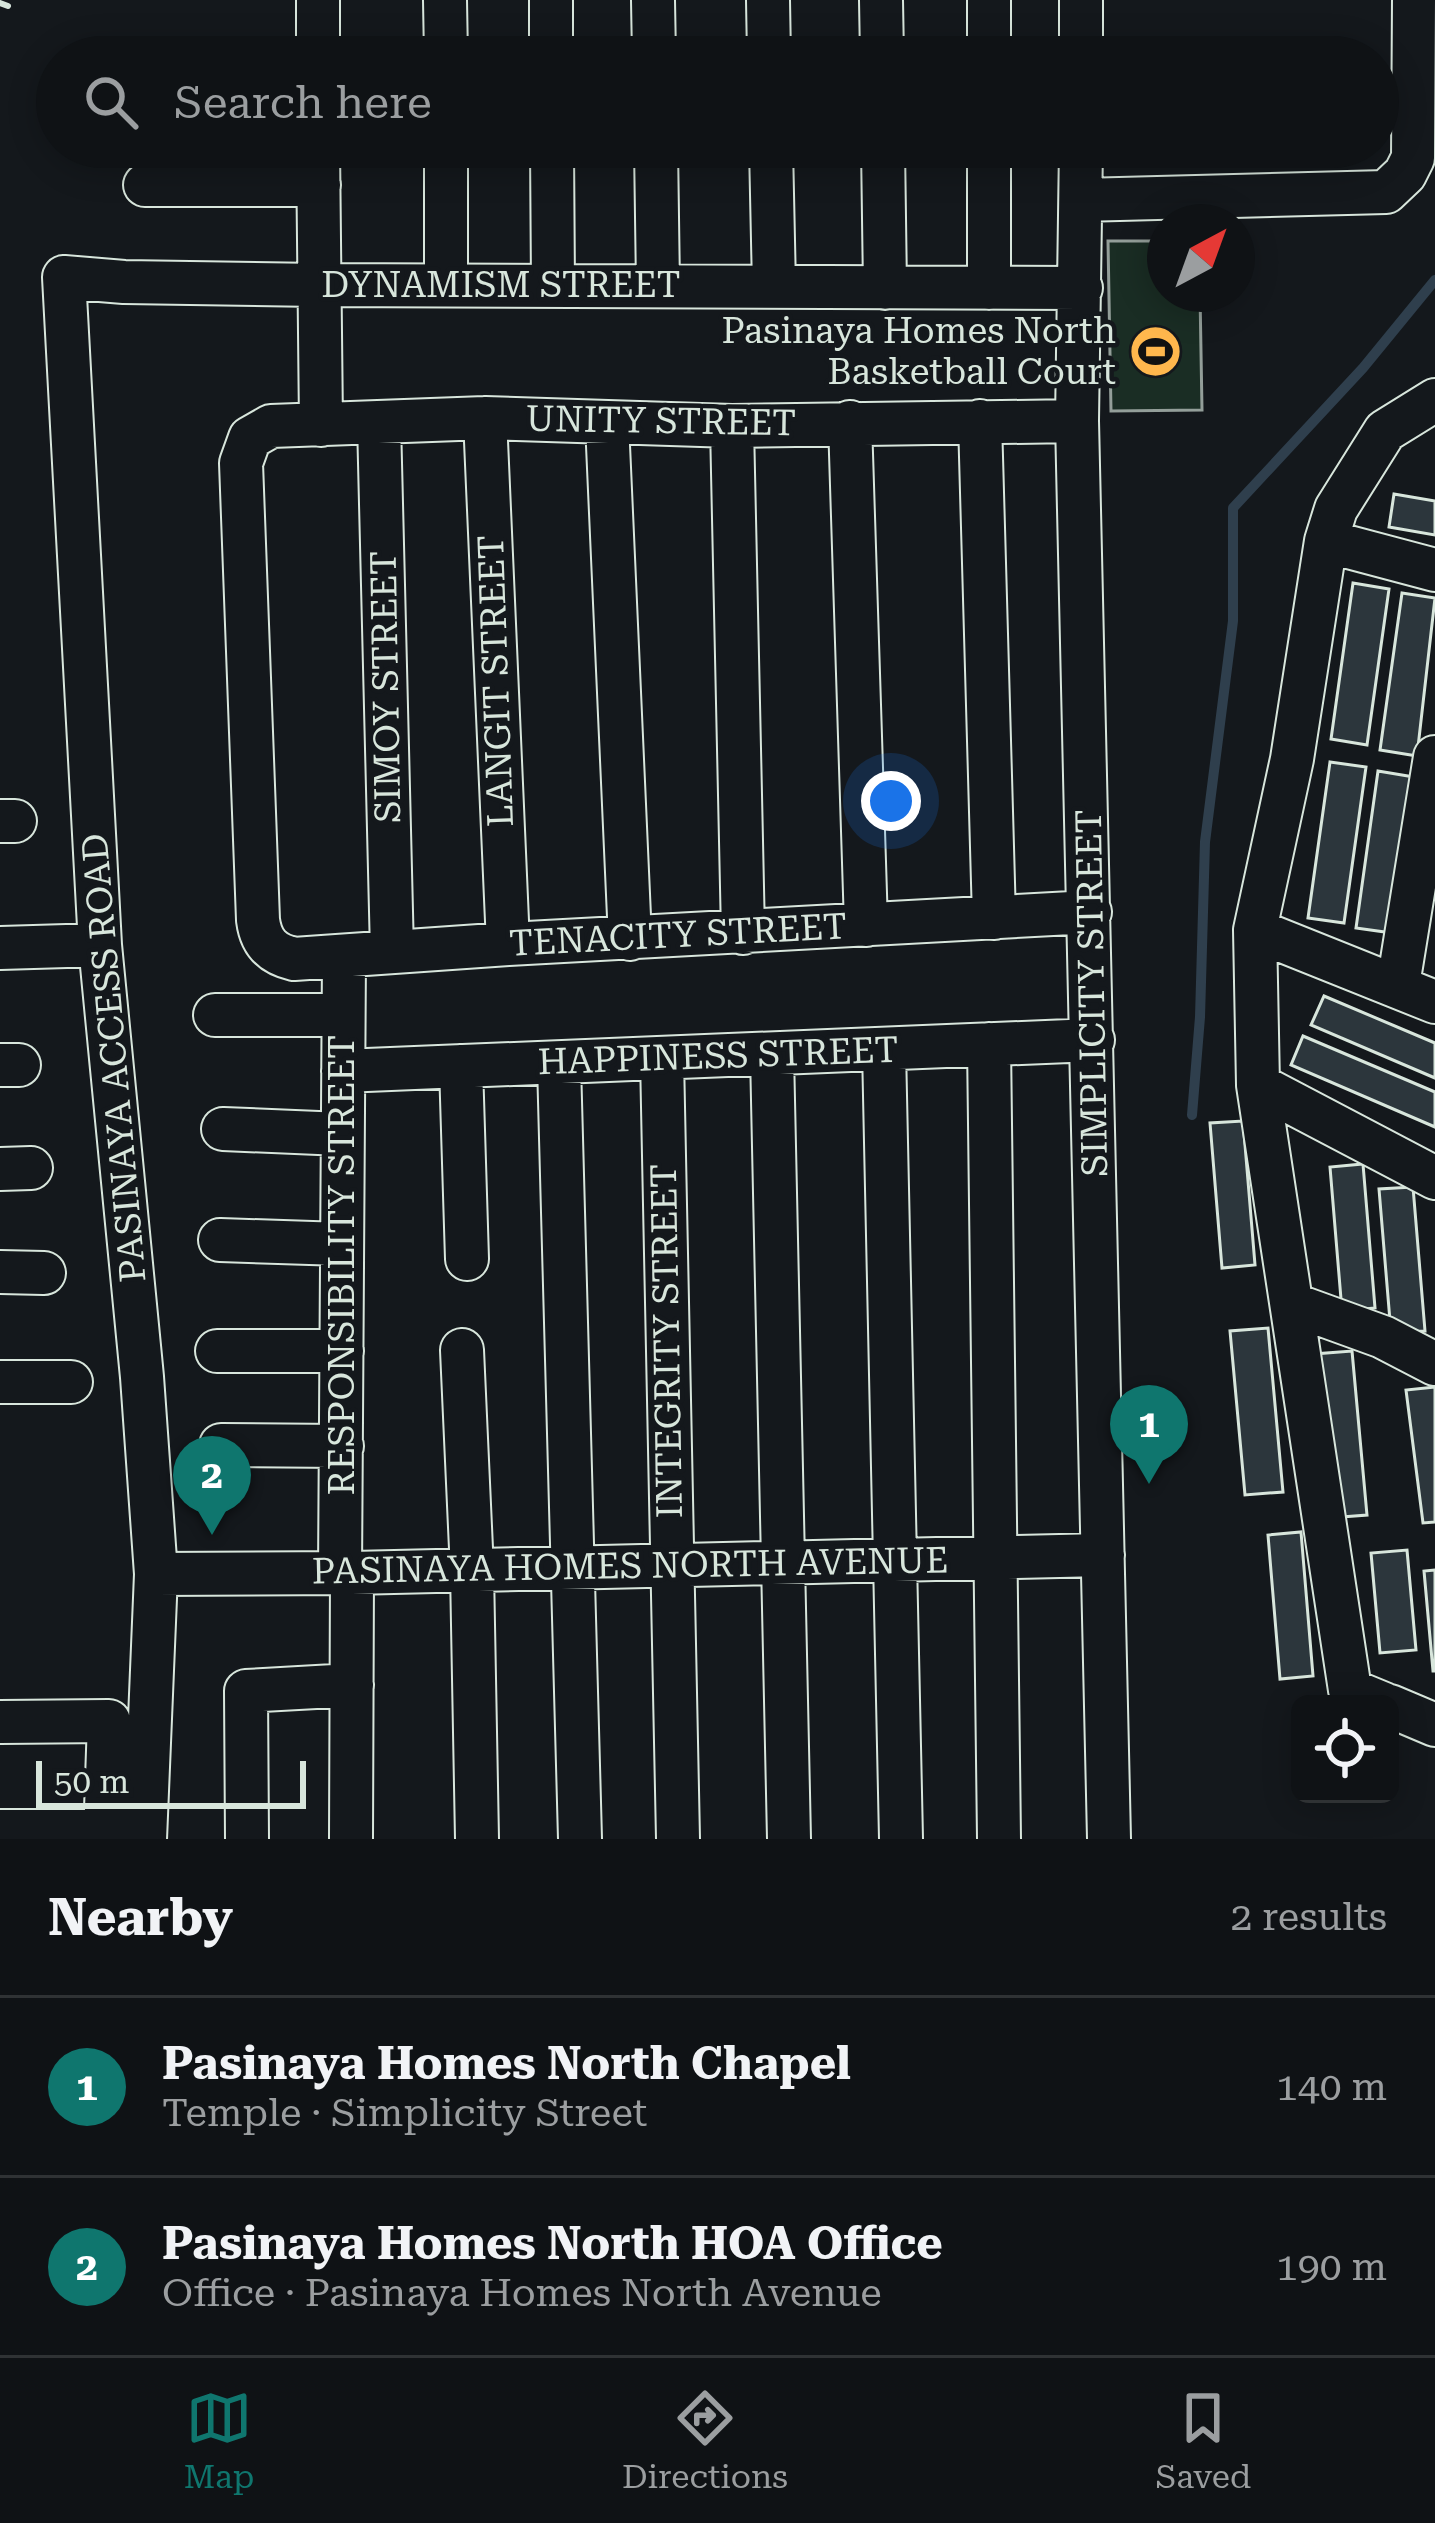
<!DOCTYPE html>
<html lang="en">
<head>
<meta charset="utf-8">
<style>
  body { margin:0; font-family:"Roboto Serif",serif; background:#181b1e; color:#f1f3f6 }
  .controls { position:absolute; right:36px; bottom:36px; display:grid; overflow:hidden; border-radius:18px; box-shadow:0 6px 30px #0003 }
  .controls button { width:108px; height:108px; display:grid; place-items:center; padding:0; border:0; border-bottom:3px solid #2f3234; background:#0f1215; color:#f1f3f6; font:60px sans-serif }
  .compass { position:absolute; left:1147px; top:204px; width:108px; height:108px; border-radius:50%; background:#0f1215; box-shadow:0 6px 30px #0003; rotate:41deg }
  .scale { position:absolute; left:36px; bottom:30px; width:270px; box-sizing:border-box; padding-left:12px; border:6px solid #d8e6dc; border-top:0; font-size:33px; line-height:42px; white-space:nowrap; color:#d8e6dc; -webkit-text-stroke:9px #14181c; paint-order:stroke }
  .you { position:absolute; left:891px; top:801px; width:42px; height:42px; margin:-30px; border:9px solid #fff; border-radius:50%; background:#1a73e8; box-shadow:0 0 0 18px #1a73e833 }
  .badge { display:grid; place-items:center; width:78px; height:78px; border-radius:50%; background:#0f766e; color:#fff; font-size:39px; font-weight:700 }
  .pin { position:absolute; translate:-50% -99px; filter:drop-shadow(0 3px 6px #0008) }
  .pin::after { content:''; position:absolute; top:63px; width:42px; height:36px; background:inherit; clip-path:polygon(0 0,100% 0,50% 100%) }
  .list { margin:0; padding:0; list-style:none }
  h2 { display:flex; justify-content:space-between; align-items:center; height:156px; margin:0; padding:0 48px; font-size:51px }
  h2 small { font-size:39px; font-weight:400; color:#9b9ea0 }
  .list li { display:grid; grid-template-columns:78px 1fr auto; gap:36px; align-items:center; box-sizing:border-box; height:180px; padding:0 48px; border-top:3px solid #2f3234 }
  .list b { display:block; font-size:45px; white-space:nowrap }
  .list p { margin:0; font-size:39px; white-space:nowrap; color:#9b9ea0 }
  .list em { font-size:39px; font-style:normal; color:#9b9ea0 }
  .icon { flex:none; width:66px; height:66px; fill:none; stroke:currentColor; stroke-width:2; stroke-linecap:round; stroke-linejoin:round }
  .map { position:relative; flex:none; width:1435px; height:1839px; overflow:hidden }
  .search { position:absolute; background:#0f1215; box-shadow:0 6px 30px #0003; left:36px; right:36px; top:36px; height:132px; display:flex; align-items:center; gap:30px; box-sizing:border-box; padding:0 42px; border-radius:66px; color:#9b9ea0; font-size:45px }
  .sheet { height:516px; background:#0f1215 }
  nav { display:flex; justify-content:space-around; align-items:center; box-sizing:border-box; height:168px; border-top:3px solid #2f3234; background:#0f1215; font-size:33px; color:#9b9ea0 }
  nav a { display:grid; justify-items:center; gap:6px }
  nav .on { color:#0f766e }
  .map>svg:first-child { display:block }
  .green { fill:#1a2d24; stroke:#939e99; stroke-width:3 }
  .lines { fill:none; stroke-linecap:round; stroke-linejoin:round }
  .stream { stroke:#2f3f4d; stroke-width:10 }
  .building { fill:#2c363c; stroke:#d8e6dc; stroke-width:3 }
  .minor-casing { stroke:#d8e6dc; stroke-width:46 }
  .minor { stroke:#14181c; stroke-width:42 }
  .wall { stroke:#d8e6dc; stroke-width:6 }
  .labels { text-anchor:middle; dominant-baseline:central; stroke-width:9; stroke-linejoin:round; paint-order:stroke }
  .street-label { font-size:36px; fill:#d8e6dc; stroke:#14181c }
  .poi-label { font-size:36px; fill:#d8e6dc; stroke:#14181c; text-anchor:end }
</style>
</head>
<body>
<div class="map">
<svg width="1435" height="1839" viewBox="0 0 1435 1839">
  <rect width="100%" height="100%" fill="#14181c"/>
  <path class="green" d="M1108,241H1165V294H1200L1202,410L1111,411Z"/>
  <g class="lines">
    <path class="stream" d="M1192,1115L1200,1017L1205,842L1233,621V508L1363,368L1435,280"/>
  </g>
  <path class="building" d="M1394,494L1435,501V535L1389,527Z
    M1353,583L1389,589L1367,745L1331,739Z
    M1402,593L1435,598L1417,756L1380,750Z
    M1330,762L1366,767L1344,923L1308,918Z
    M1378,771L1414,777L1392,933L1356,928Z
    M1324,996L1435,1043V1078L1311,1025Z
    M1303,1036L1435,1092V1127L1291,1065Z
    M1243,1121L1255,1265L1222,1268L1210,1123Z
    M1363,1164L1375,1308L1342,1311L1330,1167Z
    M1413,1187L1425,1331L1391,1333L1379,1189Z
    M1268,1328L1283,1492L1245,1495L1230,1331Z
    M1352,1351L1367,1515L1329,1518L1314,1354Z
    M1435,1387V1522L1423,1523L1406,1390Z
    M1301,1532L1313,1676L1280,1679L1268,1535Z
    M1407,1550L1416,1650L1380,1653L1371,1553Z
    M1435,1570V1671H1433L1424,1571Z"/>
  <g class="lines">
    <defs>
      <path id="minor" d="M318,0V57
        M445,0L446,57
        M551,0V57
        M653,0L654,57
        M768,0L769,57
        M881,0L882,57
        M989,0V57
        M1081,57V0
        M318,147L321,425
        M446,147V285
        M552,147L553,286
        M656,147L658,286
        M771,147L774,287
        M883,147L885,288
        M989,147V288
        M1081,147L1077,421L1109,1839
        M145,185H319
        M1081,200L1386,192L1405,174L1413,158L1414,0
        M485,418L508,944
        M980,421L994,918
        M1077,421L732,426L485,418L271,426L250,438L241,463L258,920C261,943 272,954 294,959L508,944L1090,912
        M379,422L392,952
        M850,422L866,925
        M607,423L630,939
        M732,426L743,933
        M1326,541L1336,509L1385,431L1435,400
        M0,821H15
        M1255,930L1435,1002
        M0,948L100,945
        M1398,985L1435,757
        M215,1015H343
        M989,1044L999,1839
        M884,1049L901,1839
        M772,1054L789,1839
        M662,1058L678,1839
        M559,1064L580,1839
        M0,1065H19
        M461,1066L467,1259
        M343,1071L1093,1040
        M1258,1085L1435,1178
        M223,1129L342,1134
        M0,1169L31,1168
        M220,1240L342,1244
        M0,1272L44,1273
        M1292,1304L1383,1337L1435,1364
        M462,1350L472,1571L477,1839
        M217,1351H342
        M0,1382H71
        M221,1445L342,1446
        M156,1574L352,1573L1103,1555
        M340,1574L344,956
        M1384,1704L1350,1690L1258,1085L1255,930L1292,759L1326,541L1435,570
        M1390,1706L1435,1725
        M0,1722L109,1721L105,1839
        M0,1831H105
        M145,1839L156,1574L142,1377L100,945L64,277L124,282L319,285L1081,288
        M247,1839L246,1691L352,1685
        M351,1839L352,1573"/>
    </defs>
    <use href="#minor" class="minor-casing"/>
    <use href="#minor" class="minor"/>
    <path class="wall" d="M0,3L8,6"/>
  </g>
  <defs>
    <symbol id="stadium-disc" viewBox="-11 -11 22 22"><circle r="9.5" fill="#ffb74d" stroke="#14181c"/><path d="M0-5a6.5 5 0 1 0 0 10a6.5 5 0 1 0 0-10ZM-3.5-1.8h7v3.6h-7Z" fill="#111"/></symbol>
  </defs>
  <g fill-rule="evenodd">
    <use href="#stadium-disc" x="1126" y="322" width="59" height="59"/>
  </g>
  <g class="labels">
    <g class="street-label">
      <text x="501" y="285">DYNAMISM STREET</text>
      <text transform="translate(661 421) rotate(1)">UNITY STREET</text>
      <text transform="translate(496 681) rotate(-92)">LANGIT STREET</text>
      <text transform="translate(386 687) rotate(-91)">SIMOY STREET</text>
      <text transform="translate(678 935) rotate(-3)">TENACITY STREET</text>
      <text transform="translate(1092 993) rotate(-91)">SIMPLICITY STREET</text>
      <text transform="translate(718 1056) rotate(-2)">HAPPINESS STREET</text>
      <text transform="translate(114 1058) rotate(-95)">PASINAYA ACCESS ROAD</text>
      <text transform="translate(342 1265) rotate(-90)">RESPONSIBILITY STREET</text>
      <text transform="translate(667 1341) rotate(-91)">INTEGRITY STREET</text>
      <text transform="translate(630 1566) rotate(-1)">PASINAYA HOMES NORTH AVENUE</text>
    </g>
    <g class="poi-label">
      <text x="1116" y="331">Pasinaya Homes North<tspan x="1116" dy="41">Basketball Court</tspan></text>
    </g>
  </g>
</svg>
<div class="controls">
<button><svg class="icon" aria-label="locate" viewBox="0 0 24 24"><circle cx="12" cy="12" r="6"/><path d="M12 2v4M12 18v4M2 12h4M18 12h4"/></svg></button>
</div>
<svg class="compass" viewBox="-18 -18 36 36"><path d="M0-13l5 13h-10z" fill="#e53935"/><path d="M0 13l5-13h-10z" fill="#9b9ea0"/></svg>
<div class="scale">50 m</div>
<div class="you"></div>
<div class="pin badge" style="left:1149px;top:1484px">1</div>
<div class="pin badge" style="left:212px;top:1535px">2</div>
<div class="search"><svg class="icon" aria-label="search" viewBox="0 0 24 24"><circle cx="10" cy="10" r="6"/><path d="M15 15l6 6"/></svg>Search here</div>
</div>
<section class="sheet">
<h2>Nearby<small>2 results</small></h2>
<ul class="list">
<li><span class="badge">1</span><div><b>Pasinaya Homes North Chapel</b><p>Temple · Simplicity Street</p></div><em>140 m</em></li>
<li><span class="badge">2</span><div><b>Pasinaya Homes North HOA Office</b><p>Office · Pasinaya Homes North Avenue</p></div><em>190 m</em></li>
</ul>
</section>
<nav>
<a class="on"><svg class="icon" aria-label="map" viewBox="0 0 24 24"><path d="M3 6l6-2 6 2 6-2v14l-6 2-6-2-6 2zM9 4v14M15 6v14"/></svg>Map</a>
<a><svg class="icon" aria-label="directions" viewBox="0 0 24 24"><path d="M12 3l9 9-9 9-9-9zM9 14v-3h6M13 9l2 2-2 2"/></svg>Directions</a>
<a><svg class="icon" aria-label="saved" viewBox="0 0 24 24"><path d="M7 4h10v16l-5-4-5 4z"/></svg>Saved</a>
</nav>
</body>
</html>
